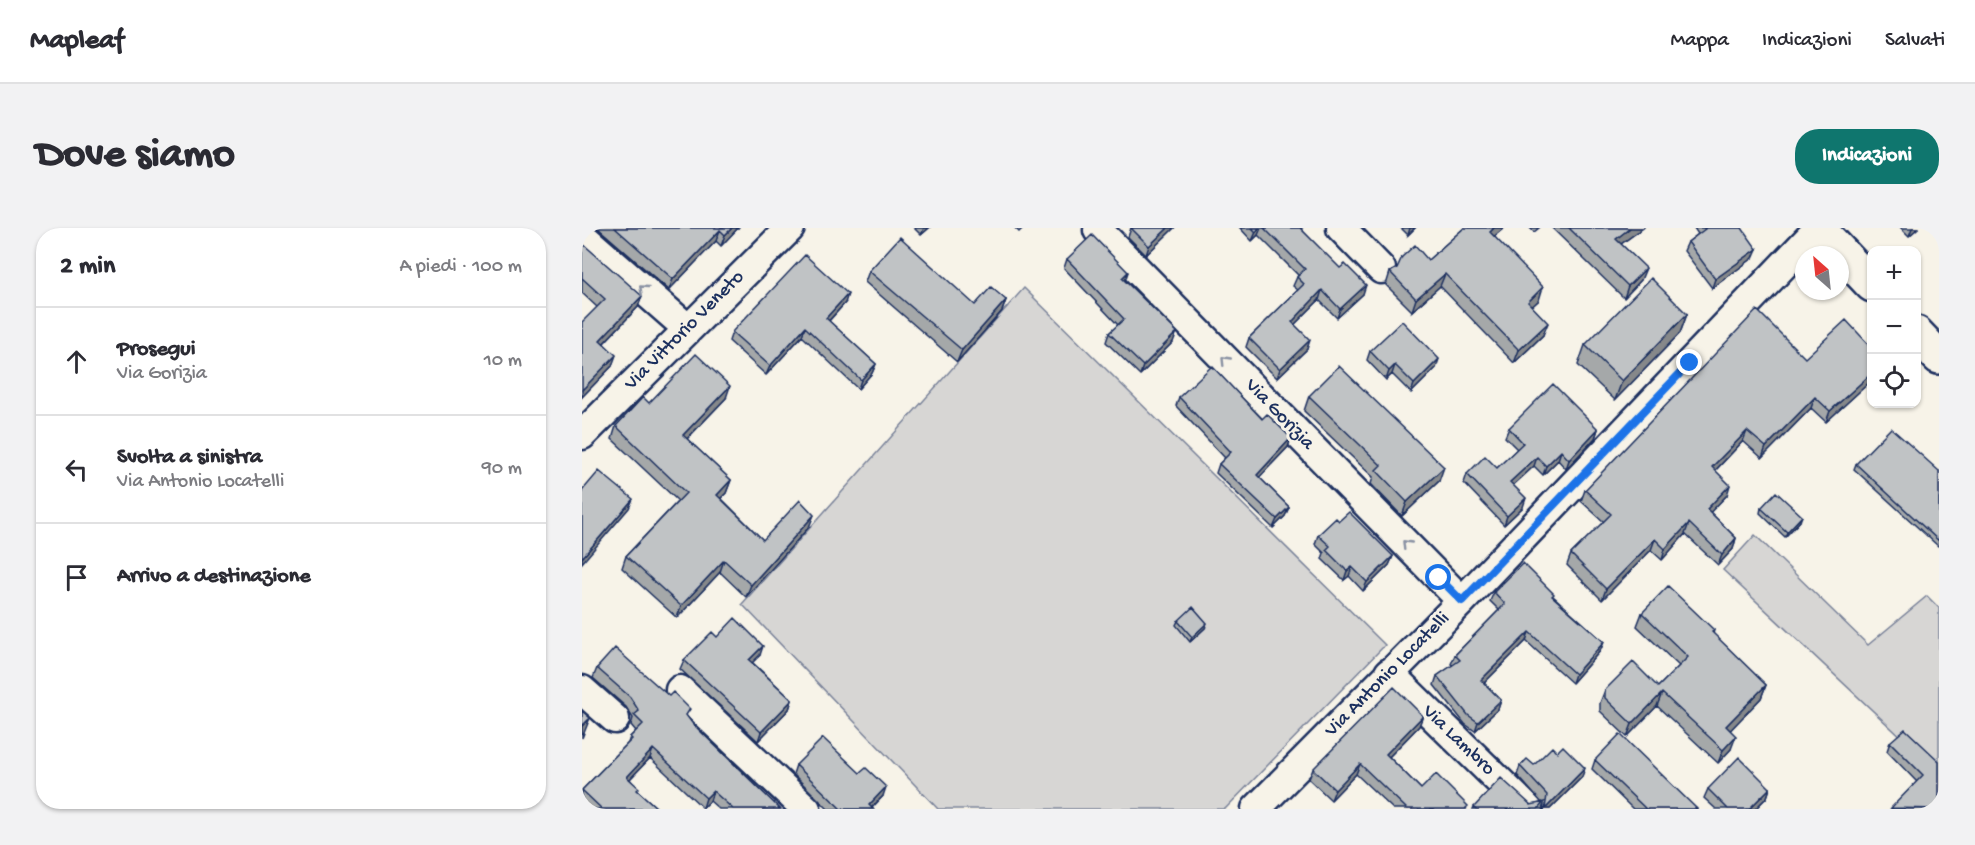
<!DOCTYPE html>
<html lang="it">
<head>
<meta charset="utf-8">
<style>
  body { margin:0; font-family:"Gochi Hand",sans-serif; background:#f2f2f3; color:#2b2b33 }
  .controls { position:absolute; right:18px; top:18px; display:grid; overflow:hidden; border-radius:12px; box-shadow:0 2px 4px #0004 }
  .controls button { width:54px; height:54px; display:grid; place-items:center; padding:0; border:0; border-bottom:2px solid #e1e1e2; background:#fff; color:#2b2b33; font:30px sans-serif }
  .compass { position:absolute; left:1213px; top:18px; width:54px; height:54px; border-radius:50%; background:#fff; box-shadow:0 2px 4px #0004; rotate:333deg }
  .stop { position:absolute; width:18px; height:18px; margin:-14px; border:4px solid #1a73e8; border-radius:50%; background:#fff }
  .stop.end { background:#1a73e8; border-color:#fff; box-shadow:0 2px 6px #0008 }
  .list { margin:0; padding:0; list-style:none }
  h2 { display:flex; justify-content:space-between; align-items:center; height:78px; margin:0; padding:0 24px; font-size:26px }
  h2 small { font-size:20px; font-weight:400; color:#7c7c81 }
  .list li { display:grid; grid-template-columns:39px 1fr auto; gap:18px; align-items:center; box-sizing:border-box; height:108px; padding:0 24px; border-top:2px solid #e1e1e2 }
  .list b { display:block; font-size:22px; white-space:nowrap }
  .list p { margin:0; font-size:20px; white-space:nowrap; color:#7c7c81 }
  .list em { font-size:20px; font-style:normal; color:#7c7c81 }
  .icon { flex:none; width:33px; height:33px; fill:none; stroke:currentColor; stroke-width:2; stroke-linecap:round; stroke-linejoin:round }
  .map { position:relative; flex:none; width:1357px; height:581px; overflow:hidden; border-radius:24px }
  header { display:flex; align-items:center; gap:36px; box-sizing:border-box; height:84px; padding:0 30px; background:#fff; border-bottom:2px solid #e1e1e2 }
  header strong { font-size:28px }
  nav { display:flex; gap:33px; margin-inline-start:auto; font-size:21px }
  .intro { display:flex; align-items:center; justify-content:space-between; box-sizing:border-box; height:144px; padding:0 36px }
  h1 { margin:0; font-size:42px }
  .button { padding:15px 27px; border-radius:24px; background:#0f766e; color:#fff; font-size:21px; font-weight:700 }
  main { display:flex; gap:36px; padding:0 36px }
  aside { flex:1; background:#fff; border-radius:24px; box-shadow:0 2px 4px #0004 }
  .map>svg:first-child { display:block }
  .grass { fill:#d7d6d4; stroke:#798299; stroke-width:1.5 }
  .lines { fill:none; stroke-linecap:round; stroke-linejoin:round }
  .street-casing { stroke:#1b2f5e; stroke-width:33 }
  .secondary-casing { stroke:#1b2f5e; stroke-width:38 }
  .street { stroke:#f7f3e8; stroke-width:28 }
  .secondary { stroke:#f7f3e8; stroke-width:33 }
  .wall { fill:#a5a8a9; stroke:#1b2f5e; stroke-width:1.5 }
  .shaded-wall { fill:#86888a; stroke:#1b2f5e; stroke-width:1.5 }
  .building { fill:#c0c3c5; stroke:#1b2f5e; stroke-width:1.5 }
  .oneway { stroke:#8991a3 }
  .route { stroke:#1a73e8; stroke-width:8 }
  .labels { text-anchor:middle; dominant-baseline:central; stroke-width:6; stroke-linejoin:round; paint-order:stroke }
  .street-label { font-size:20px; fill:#1b2f5e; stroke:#f7f3e8 }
</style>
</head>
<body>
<header>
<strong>Mapleaf</strong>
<nav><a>Mappa</a><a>Indicazioni</a><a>Salvati</a></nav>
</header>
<div class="intro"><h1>Dove siamo</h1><a class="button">Indicazioni</a></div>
<main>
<aside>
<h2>2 min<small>A piedi · 100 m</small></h2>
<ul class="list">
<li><svg class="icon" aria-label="ahead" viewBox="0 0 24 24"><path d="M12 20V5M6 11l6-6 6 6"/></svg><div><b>Prosegui</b><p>Via Gorizia</p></div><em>10 m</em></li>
<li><svg class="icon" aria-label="left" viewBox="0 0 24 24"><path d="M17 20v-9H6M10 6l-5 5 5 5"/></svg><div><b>Svolta a sinistra</b><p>Via Antonio Locatelli</p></div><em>90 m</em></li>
<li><svg class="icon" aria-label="arrive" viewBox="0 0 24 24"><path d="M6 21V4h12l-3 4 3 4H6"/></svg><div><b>Arrivo a destinazione</b></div></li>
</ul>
</aside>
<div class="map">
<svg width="1357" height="581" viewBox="0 0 1357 581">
  <rect width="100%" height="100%" fill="#f7f3e8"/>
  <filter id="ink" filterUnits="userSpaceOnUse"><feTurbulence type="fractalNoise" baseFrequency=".0167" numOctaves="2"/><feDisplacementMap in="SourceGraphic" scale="12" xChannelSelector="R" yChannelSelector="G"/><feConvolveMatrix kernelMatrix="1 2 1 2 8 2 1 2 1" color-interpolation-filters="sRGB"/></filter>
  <g filter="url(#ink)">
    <path class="grass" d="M442,60L803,417L643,581H356L160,376Z
      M1173,307L1286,417L1345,368L1357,380V545L1141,342Z"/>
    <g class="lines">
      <defs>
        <path id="street" d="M518,0L516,2L880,373
          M759,0L799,41
          M0,8L105,100
          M0,207L208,0
          M807,445L946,581
          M0,462L33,491
          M98,462L224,581
          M674,581L880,373L1237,0"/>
        <path id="secondary" d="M1236,0L1290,57
          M1334,105L1357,129"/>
      </defs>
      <use href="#street" class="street-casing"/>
      <use href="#secondary" class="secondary-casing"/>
      <use href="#street" class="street"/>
      <use href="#secondary" class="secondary"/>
    </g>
    <path class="wall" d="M16,0H156L139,18L134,13L87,62Z
      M332,0H347L339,7Z
      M433,0H441L437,4Z
      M549,0H592L564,27L546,9Z
      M658,0H720L719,1L781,66L755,90L737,72L712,97L725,121L695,150L664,119L667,110L716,62L711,58L715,49L716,47L676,7L670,13Z
      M819,0H833L826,7Z
      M882,0H922L912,8L957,72L950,78L961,107L932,135L858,58L830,83L804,57L808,44L846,32Z
      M948,0H957L952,4Z
      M970,0H1061L1039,16L1059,52L1042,70Z
      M1112,0H1160L1171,30L1130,60L1102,23L1106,14L1116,6Z
      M1319,0H1336L1327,8Z
      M0,15L56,79L22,115L30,138L0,169L15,79L0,65Z
      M485,31L543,53L591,114L558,147L524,114L527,105L536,97L482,40Z
      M287,43L393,77L424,72L420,83L375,134L283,54Z
      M263,75L247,93L294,136L290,145L276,161L220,108L184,147L147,113L150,104Z
      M1105,86L1098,105L1033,172L996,137L1003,117Z
      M1290,120V152L1244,194L1229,180L1180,230L1161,213L1133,243L1145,267L1128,284L1154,310L1151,321L1136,337L1103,306L1080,332L1069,322L1020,372L985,337L989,326L1022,294L999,273L1003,262L1223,130Z
      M788,123L854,140L829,165L810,146L804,152L785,132Z
      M727,168L857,253L820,288L789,256L791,249L722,183Z
      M597,169L680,191L709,210L706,219L677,249L707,279L703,288L691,300L634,245L637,236L643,230L594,178Z
      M144,170L105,211L149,252L144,265L139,270L181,312L227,299L164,369L138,344L95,390L40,340L44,328L96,273L30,211L34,198L67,175Z
      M927,200L1016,201L1013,210L984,241L976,232L961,247L952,238L931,257L941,279L922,297L882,255L885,246L915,240L935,221L923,209Z
      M1274,236L1357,243V317L1356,318L1272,241Z
      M1179,280L1218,293L1203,309L1178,285Z
      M757,293L811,328L807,337L781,363L767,348L762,352L740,331L742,325L733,316L736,307Z
      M912,364L971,368L1022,414L1018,423L990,455L944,413L902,455L919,472L916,481L893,503L883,496L852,457L855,448L871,437L869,436L873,427L917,382L908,373Z
      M1060,385L1132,402L1131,406L1184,457L1179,470L1148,502L1149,521L1136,535L1075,478L1045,509L1018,483V475L1023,462L1076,459L1097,438L1055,398Z
      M596,393L623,400L608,414L594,397Z
      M135,409L178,427L170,434L210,472L207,481L176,513L98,441L102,432Z
      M15,440L105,489L110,495L198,581H137L128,573L121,580L68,530L48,551L56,563L76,581H6L0,575V562L46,515L48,509L54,503L49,497L51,490L44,479L11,450Z
      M837,498L807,529L839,561L885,581H811L774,546L749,572L727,551L731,541Z
      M1308,514L1357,533V581H1309L1335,554L1305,523Z
      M1013,532L1115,581H1051L1010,541Z
      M214,537L301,568L290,580L291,581H246L211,546Z
      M952,537L1000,549L968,581H961L962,576L960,581H891L892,579L949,577L960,575L935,547L938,538Z
      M1188,560L1185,569L1173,581H1134L1122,570L1126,561Z"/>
    <path class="shaded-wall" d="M150,0H156L139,18L143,7Z
      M342,0H347L339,7Z
      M586,0H592L564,27L567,18Z
      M677,0H679L676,7L670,13L674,4Z
      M828,0H833L826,7Z
      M912,0H922L903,16L908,4Z
      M1048,0H1061L1029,23L1034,11Z
      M1330,0H1336L1327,8Z
      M138,2L134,13L87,62L91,51Z
      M1175,21L1171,30L1130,60L1133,51Z
      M1064,40L1059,52L1042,70L1046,58Z
      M546,44L543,53L540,50Z
      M863,46L858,58L830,83L834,71Z
      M784,57L781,66L755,90L758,81Z
      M961,59L957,72L941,87L946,74Z
      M740,62L737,72L706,103L710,94Z
      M266,66L263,75L241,99L244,90Z
      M60,68L56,79L14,123L18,112Z
      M424,72L420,83L375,134L380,122Z
      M1105,86L1098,105L1033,172L1040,153Z
      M966,95L961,107L932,135L937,122Z
      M223,99L220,108L184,147L188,138Z
      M595,104L591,114L558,147L561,138Z
      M728,112L725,121L695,150L698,141Z
      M34,127L30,138L0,169V162Z
      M857,131L854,140L829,165L832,156Z
      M294,136L290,145L276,161L279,152Z
      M813,137L810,146L804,152L807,143Z
      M1290,145V152L1244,194L1248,183Z
      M148,158L144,170L97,219L101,207Z
      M1233,169L1229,180L1180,230L1184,219Z
      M1016,201L1013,210L984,241L987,232Z
      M1165,203L1161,213L1126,250L1130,239Z
      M709,210L706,219L671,256L675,247Z
      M979,223L976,232L961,247L964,238Z
      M955,229L952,238L925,263L928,254Z
      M862,239L857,253L820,288L825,274Z
      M149,252L144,265L130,279L135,267Z
      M1148,257L1145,267L1121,292L1125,281Z
      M944,270L941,279L922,297L925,288Z
      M51,271L47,280L0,335V330Z
      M707,279L703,288L691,300L695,291Z
      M232,287L227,299L164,369L169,357Z
      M1220,288L1218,293L1203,309L1205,304Z
      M1107,295L1103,306L1080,332L1083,321Z
      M1154,310L1151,321L1136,337L1140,327Z
      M1073,311L1069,322L1020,372L1024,361Z
      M811,328L807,337L781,363L785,354Z
      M142,332L138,344L95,390L99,378Z
      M770,339L767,348L762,352L765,343Z
      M625,395L623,400L608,414L610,409Z
      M947,404L944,413L896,461L899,452Z
      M1022,414L1018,423L990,455L993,446Z
      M181,418L178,427L164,441L167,432Z
      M1184,457L1179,470L1139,512L1144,498Z
      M1080,465L1075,478L1045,509L1050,496Z
      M210,472L207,481L176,513L179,504Z
      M919,472L916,481L893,503L896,494Z
      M841,488L837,498L800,536L804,526Z
      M8,490L0,510V498Z
      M1154,508L1149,521L1136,535L1141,522Z
      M71,521L68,530L41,558L45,549Z
      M778,536L774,546L749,572L753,562Z
      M1003,540L1000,549L968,581H963Z
      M304,559L301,568L288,581L287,577Z
      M1188,560L1185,569L1173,581H1167Z
      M131,563L128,573L121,580L124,570Z"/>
    <path class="building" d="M33,0H150L143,7L138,2L91,51Z
      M549,0H586L567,18Z
      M670,0H677L674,4Z
      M682,0H718L758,40L763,36L784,57L758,81L740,62L710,94L728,112L698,141L667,110L722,56L715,49L723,41Z
      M882,0H912L908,4L961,59L946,74L966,95L937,122L863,46L834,71L808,44L815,40L820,29L833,17L846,32Z
      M987,0H1048L1034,11L1064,40L1046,58Z
      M1122,0H1160L1175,21L1133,51L1106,14L1123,1Z
      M510,7L546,44L540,50L595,104L561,138L527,105L542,91L485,31Z
      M318,9L393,77L409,59L424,72L380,122L287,43Z
      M0,15L60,68L18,112L34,127L0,162V94L23,71L0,50Z
      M223,27L266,66L244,90L294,136L279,152L223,99L188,138L150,104Z
      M1069,50L1105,86L1040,153L1003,117Z
      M1175,82L1223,130L1264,92L1290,120V145L1248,183L1233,169L1184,219L1165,203L1130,239L1148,257L1125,281L1154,310L1140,327L1107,295L1083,321L1073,311L1024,361L989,326L1029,286L1003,262Z
      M820,93L857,131L832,156L813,137L807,143L788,123Z
      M114,126L148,158L101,207L149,252L135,267L181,312L218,272L232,287L169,357L142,332L99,378L44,328L104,265L34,198L61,169L67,175Z
      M630,138L680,191L685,186L709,210L675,247L707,279L695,291L637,236L649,224L597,169Z
      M757,138L862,239L825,274L794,242L799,237L727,168Z
      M971,156L1016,201L987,232L979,223L964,238L955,229L928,254L944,270L925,288L885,246L903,228L915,240L941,215L927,200Z
      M1309,200L1357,243V313L1274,236Z
      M17,243L51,271L0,330V263Z
      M1194,264L1220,288L1205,304L1179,280Z
      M767,284L811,328L785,354L770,339L765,343L744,322L748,318L736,307L754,290L757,293Z
      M941,335L972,366L970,368L1022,414L993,446L947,404L899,452L919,472L896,494L886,487L855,448L878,432L873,427L923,376L912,364Z
      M1086,358L1132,402L1130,404L1184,457L1144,498L1154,508L1141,522L1080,465L1050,496L1023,470V462L1051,434L1076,459L1106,429L1060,385Z
      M611,379L625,395L610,409L596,393Z
      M153,390L181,418L167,432L210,472L179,504L102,432L130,404L135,409Z
      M33,420L87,468L91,464L108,481L104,487L110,495L198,581H151L131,563L124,570L71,521L45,549L57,560L55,562L76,581H20L0,562L50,511L48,509L61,496L52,487L57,483L48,469L15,440Z
      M812,459L841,488L804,526L839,561L854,546L886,578L883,581H825L778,536L753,562L731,541Z
      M0,483L8,490L0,498Z
      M1323,501L1357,533V581L1309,580L1341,547L1308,514Z
      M1038,506L1115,581H1064L1013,532Z
      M241,510L278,545L284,540L304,559L287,577L291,581H259L214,537Z
      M981,518L1003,540L963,581L965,567L938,538L945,531L952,537L970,519L975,524Z
      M1157,529L1188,560L1167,581H1146L1126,561Z
      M919,550L949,577L962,574L956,581H894L892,579Z"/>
    <defs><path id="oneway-chevron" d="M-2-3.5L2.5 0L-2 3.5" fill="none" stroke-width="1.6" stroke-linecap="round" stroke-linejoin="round" transform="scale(1.5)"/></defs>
    <g class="oneway">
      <use href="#oneway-chevron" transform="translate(61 61) rotate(-139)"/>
      <use href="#oneway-chevron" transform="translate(643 132) rotate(-134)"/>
      <use href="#oneway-chevron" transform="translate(824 316) rotate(-134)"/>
    </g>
  </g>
  <g class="lines" filter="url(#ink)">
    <path class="route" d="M857,350L880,373L1108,135"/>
  </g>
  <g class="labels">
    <g class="street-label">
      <text transform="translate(103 103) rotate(-45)">Via Vittorio Veneto</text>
      <text transform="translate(697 187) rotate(46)">Via Gorizia</text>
      <text transform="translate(806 447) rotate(-45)">Via Antonio Locatelli</text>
      <text transform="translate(876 513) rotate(44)">Via Lambro</text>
    </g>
  </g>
</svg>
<div class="controls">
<button>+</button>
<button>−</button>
<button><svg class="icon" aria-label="locate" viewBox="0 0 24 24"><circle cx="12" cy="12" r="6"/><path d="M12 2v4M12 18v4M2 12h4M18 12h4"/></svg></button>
</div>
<svg class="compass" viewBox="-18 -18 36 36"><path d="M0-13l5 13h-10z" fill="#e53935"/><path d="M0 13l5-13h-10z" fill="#7c7c81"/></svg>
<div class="stop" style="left:857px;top:350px"></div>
<div class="stop end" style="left:1108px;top:135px"></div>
</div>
</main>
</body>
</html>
